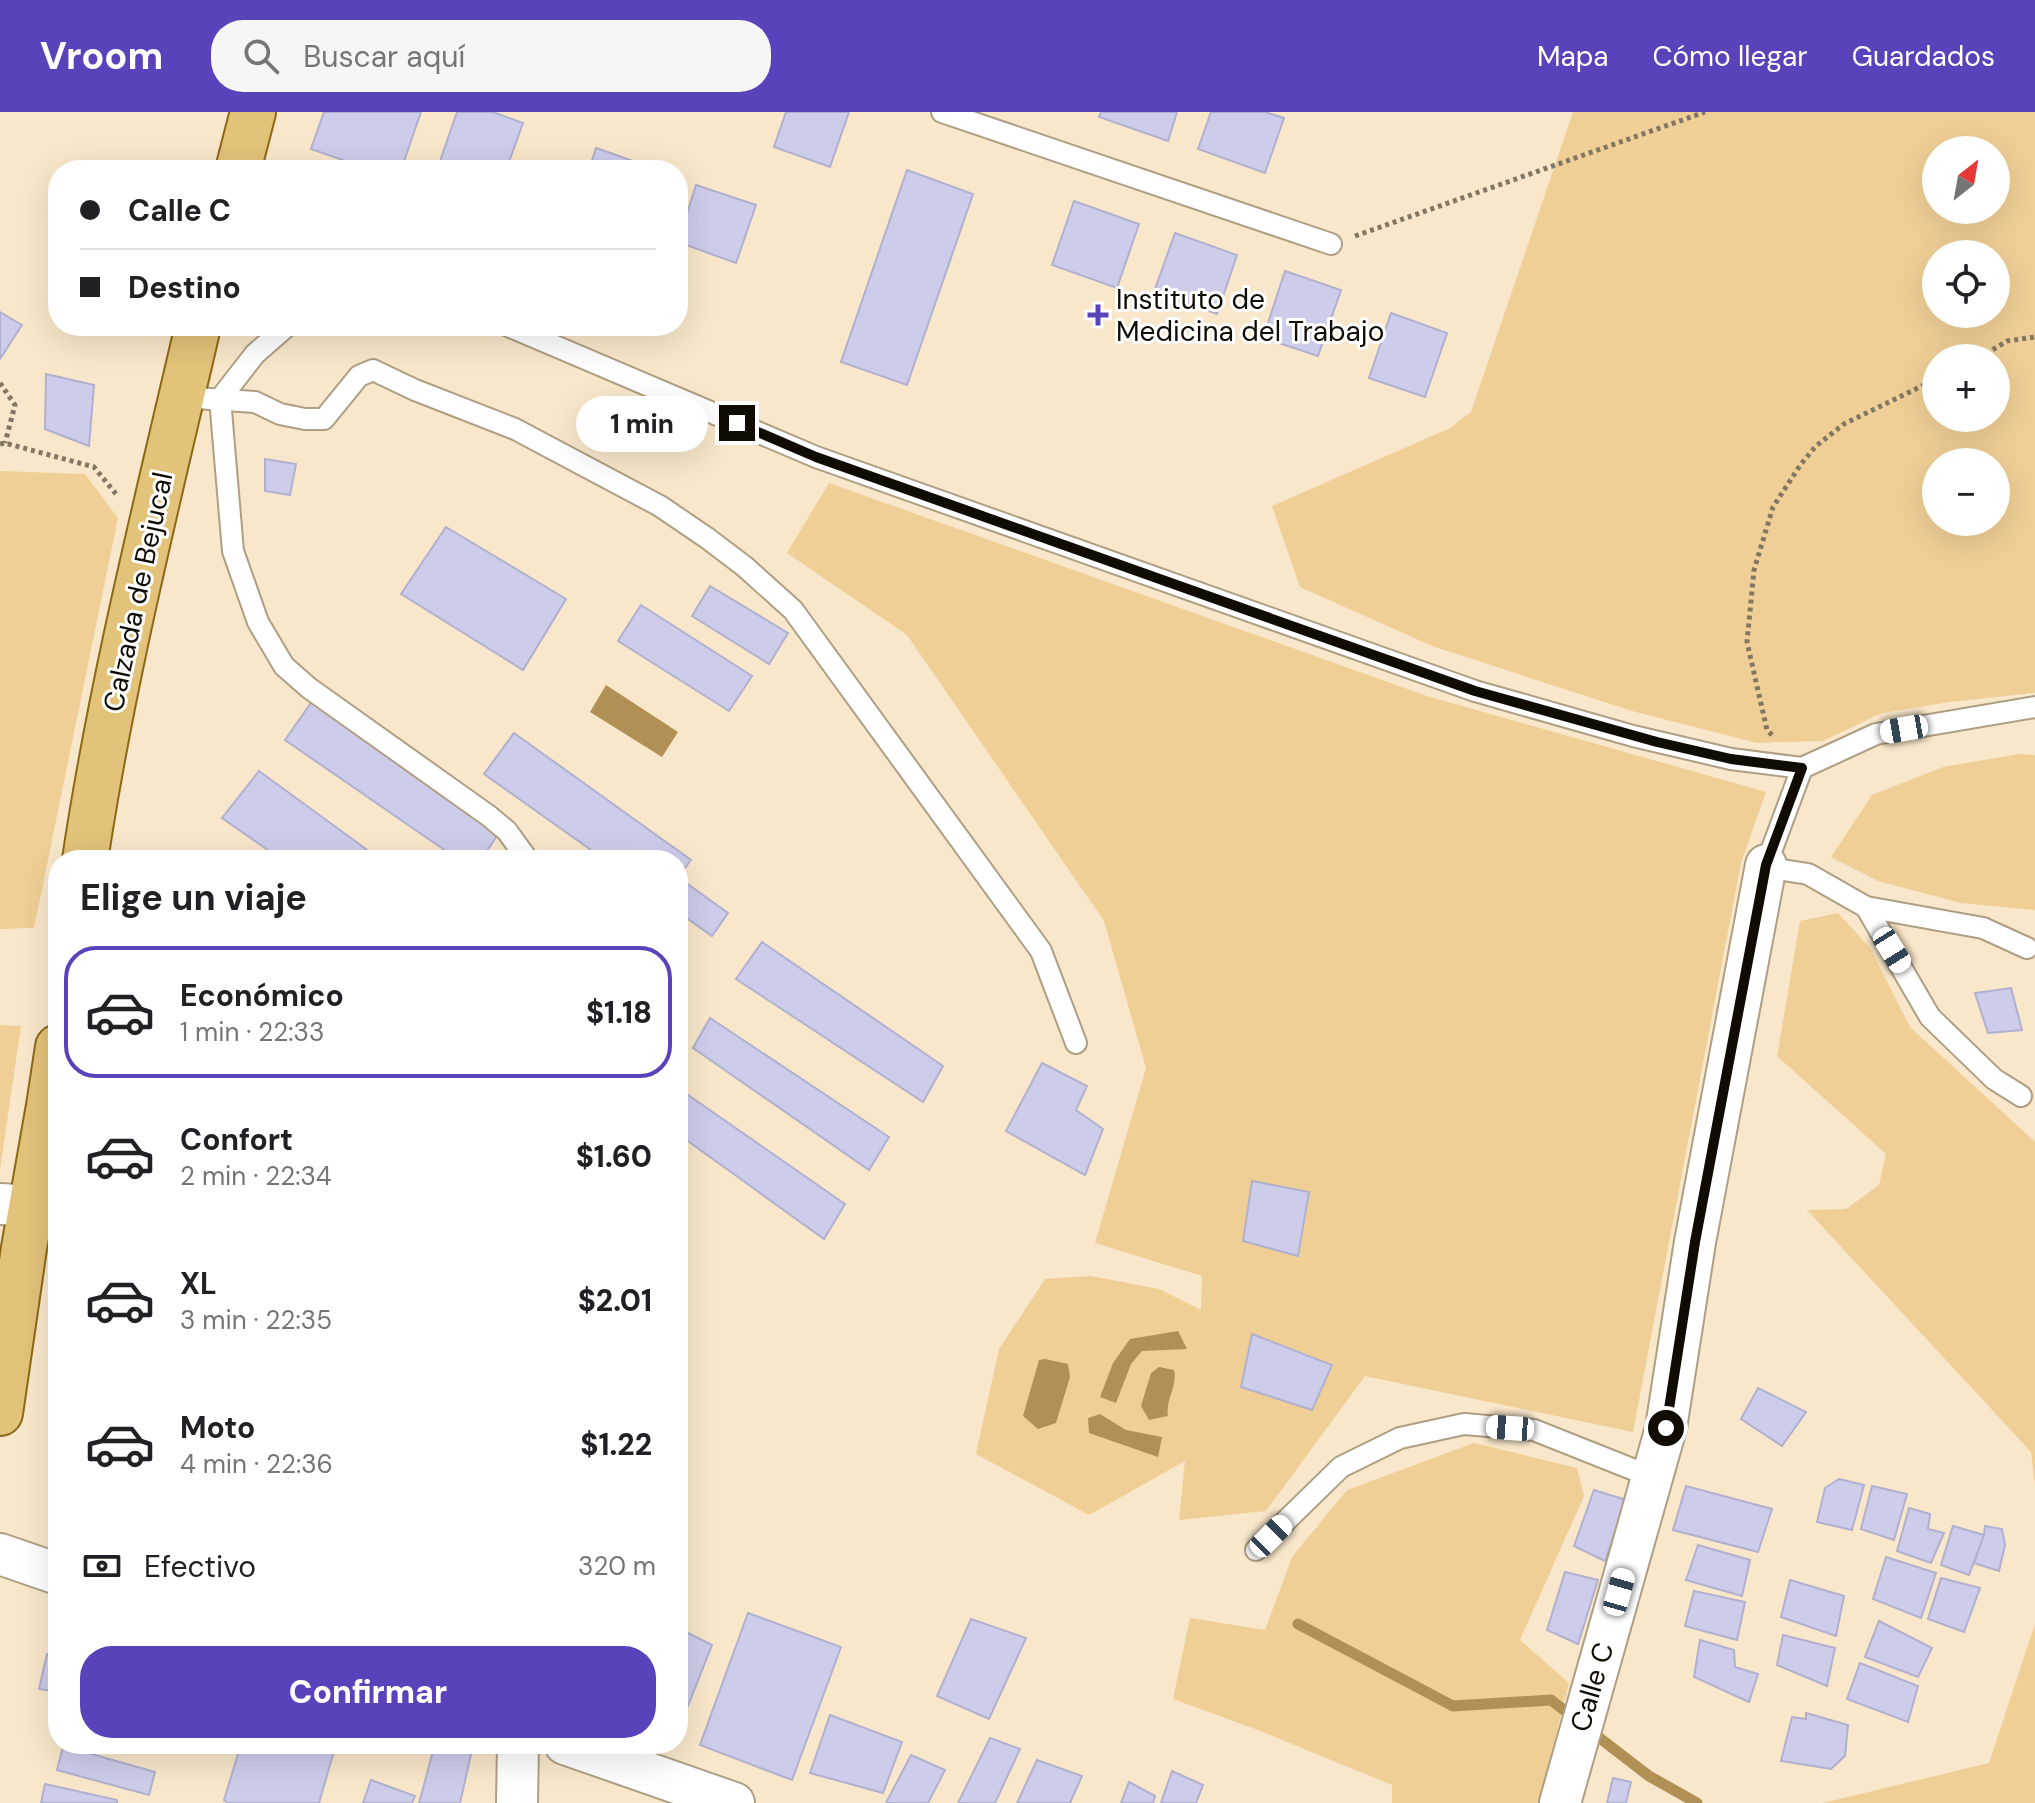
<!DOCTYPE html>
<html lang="es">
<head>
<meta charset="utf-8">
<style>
	:root { --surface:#fff; --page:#f6f6f6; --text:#202124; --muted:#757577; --line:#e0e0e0; --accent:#5942ba }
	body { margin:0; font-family:"DM Sans",sans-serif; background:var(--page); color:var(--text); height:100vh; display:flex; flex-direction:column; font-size:30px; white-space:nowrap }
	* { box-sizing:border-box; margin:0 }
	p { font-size:26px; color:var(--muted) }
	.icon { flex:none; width:44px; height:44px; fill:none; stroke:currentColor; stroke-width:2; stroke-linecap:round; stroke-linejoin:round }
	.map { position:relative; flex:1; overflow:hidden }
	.sheet { position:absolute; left:48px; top:738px; width:640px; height:904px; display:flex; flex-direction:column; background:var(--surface); border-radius:32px; box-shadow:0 8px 32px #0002 }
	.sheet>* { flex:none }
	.guide { position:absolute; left:48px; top:48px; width:640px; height:176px; border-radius:32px; box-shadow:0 8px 32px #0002; display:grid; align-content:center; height:176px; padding:0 32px; background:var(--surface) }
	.needle { width:52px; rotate:31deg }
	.buttons { position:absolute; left:1922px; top:24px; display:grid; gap:16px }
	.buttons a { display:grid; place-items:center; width:88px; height:88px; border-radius:50%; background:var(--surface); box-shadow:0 8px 32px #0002; font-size:40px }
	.end { position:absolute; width:36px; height:36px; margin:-18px; border:10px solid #100b03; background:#fff; box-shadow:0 0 0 4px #fff }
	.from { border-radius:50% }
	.bubble { position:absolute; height:56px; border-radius:28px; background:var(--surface); box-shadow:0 8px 32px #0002; font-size:26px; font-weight:800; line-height:56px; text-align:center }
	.car { position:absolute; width:24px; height:48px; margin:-24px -12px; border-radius:10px; box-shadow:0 0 6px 2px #0007; background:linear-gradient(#fff 24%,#345 0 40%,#fff 0 76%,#345 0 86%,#fff 0) }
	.guide b { display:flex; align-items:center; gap:28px; height:76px; font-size:30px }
	.guide b+b { border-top:2px solid var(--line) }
	.guide i { width:20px; height:20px; background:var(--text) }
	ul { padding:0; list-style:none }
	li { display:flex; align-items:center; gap:24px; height:132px; margin:0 16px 12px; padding:0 16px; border:4px solid transparent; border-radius:32px }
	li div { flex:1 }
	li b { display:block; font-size:30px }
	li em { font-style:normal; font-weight:800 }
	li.selected { border-color:var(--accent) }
	li>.icon { width:72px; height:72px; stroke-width:1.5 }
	h2 { padding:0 32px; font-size:36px; line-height:96px }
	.pay { display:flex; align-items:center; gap:20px; height:88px; padding:0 32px; font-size:30px }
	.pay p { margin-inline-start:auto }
	.cta { display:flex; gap:16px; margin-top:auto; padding:16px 32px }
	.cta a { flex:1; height:92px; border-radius:32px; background:var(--accent); color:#fff; font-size:32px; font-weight:800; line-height:92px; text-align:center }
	header { display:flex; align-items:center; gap:48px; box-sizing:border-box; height:112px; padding:0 40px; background:var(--accent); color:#fff }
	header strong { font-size:38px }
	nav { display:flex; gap:44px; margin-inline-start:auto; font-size:28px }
	.search { width:560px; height:72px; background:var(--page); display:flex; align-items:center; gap:20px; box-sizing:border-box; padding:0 28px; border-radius:32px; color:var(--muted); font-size:30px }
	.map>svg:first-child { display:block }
	.green { fill:#f0cf96; fill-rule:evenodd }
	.water { fill:#b09054 }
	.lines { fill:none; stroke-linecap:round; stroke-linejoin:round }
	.stream { stroke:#b09054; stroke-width:11 }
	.building { fill:#cdcceb; stroke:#b1b0ce; stroke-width:2 }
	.service-casing { stroke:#ae9f84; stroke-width:24 }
	.minor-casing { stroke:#ae9f84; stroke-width:44 }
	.primary-casing { stroke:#8d6816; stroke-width:48 }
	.path { stroke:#827764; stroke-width:5; stroke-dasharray:4 4; stroke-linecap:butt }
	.service { stroke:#fff; stroke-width:20 }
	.minor { stroke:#fff; stroke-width:40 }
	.primary { stroke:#e3c279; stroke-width:44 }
	.route { stroke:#100b03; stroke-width:10 }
	.poi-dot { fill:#5942ba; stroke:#fff; stroke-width:3 }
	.labels { text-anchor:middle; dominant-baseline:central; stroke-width:6; stroke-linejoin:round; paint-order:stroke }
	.poi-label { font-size:28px; fill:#100b03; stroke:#fff; text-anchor:start }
	.street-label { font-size:28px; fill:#100b03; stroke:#fff }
</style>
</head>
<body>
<header>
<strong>Vroom</strong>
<div class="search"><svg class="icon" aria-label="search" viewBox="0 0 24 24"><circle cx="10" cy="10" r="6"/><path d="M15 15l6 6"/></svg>Buscar aquí</div>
<nav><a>Mapa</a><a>Cómo llegar</a><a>Guardados</a></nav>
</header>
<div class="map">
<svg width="2035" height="1691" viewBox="0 0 2035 1691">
	<rect width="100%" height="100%" fill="#f8e7ca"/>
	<path class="green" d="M1573,0H2035V581L1950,590L1882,601L1823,629L1757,631L1632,599L1432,534L1300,475L1272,394L1450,316L1471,300ZM1936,38H1996V98H1936ZM1936,142H1996V202H1936ZM1936,246H1996V306H1936ZM1936,350H1996V410H1936Z
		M0,359L85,362L118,406L34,816L0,817Z
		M829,371L1427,584L1766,680L1741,751L1633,1320L1365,1264L1266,1399L1179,1408L1185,1349L1089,1403L976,1342L999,1237L1045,1167L1091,1164L1159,1177L1201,1198L1202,1164L1095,1131L1146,956L1104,809L907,523L787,441Z
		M2019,642L2035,643V798L1961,791L1878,769L1831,745L1872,683L1943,655Z
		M1838,801L1870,836L1910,915L2035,1030V1374L2031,1340L1807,1098L1846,1097L1879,1073L1886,1042L1777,944L1800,809Z
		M0,913L21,914L0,1058Z
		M1474,1331L1577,1356L1584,1384L1520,1528L1569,1571L1539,1691H1392V1673L1258,1618L1173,1587L1190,1506L1265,1518L1292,1445L1347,1378Z
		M2035,1512V1691H1823L1989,1651Z"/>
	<path class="water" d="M606,573L678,620L662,645L590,600Z
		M1178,1219L1187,1237L1142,1239L1131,1252L1116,1291L1100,1285L1113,1251L1130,1227Z
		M1045,1247L1068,1252L1070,1265L1056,1311L1038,1317L1023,1304L1039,1248Z
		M1159,1255L1174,1258C1178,1274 1165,1288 1168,1304L1149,1308L1141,1294L1151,1261Z
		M1100,1302L1126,1318L1162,1325L1158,1345L1089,1321L1088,1306Z"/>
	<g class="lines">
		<path class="stream" d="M1298,1512L1453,1594L1551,1588L1574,1606
			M1588,1617L1649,1664L1697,1691"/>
	</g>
	<path class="building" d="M324,0H421L401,58H371L311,37Z
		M457,0H493L523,11L506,58H437Z
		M786,0H849L830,55L774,35Z
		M1101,0H1177L1168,29L1099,5Z
		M1211,0H1265L1284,6L1265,61L1198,37Z
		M596,36L656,57L655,58H589Z
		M907,58L973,82L907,273L841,250Z
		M696,73L756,93L736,151L678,130Z
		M1074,89L1139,112L1117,176L1052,153Z
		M1175,121L1237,143L1217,202L1154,180Z
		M1285,159L1341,178L1318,244L1263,226Z
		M0,200L22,213L0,247Z
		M1391,201L1447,221L1425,285L1369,266Z
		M46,262L94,273L89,334L45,317Z
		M265,347L296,352L290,383L265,379Z
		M446,415L566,487L523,558L401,482Z
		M710,474L788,521L769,552L692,504Z
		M641,493L752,564L729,599L618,529Z
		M313,588L500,719L481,748H459L285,628Z
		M514,621L691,748L678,765L728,801L712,824L678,800V748H605L484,662Z
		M259,659L381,748H282L222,706Z
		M762,830L943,954L923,990L736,867Z
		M2011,876L2022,918L1988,921L1975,881Z
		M710,906L889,1025L869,1058L693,936Z
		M1042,951L1087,974L1076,998L1103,1017L1085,1063L1006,1019Z
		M678,976L845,1092L824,1127L678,1022Z
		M1252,1069L1309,1080L1298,1144L1243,1129Z
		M1252,1222L1332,1253L1312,1298L1241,1275Z
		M1758,1276L1806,1300L1782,1334L1741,1307Z
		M1839,1367L1864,1373L1852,1418L1817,1410L1825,1376Z
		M1686,1374L1772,1397L1758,1440L1673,1418Z
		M1872,1374L1907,1382L1894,1428L1861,1417Z
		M1594,1378L1626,1388L1605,1449L1574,1434Z
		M1909,1396L1930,1402L1928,1417L1944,1421L1931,1451L1897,1439Z
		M1953,1414L1984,1423L1969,1463L1941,1453Z
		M1985,1414L2002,1417L2005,1433L1999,1459L1974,1451L1984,1423Z
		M1698,1433L1750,1448L1742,1484L1686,1468Z
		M1886,1445L1936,1461L1921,1506L1873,1487Z
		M1565,1460L1598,1468L1578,1532L1547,1518Z
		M1941,1466L1980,1476L1964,1520L1928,1507Z
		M1790,1468L1844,1484L1836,1524L1781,1505Z
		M1694,1479L1745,1490L1737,1528L1685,1514Z
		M748,1501L841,1535L792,1668L700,1633Z
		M971,1507L1026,1526L989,1607L937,1584Z
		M1879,1509L1932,1536L1918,1565L1865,1545Z
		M678,1516L712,1533L678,1619Z
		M1783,1523L1835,1536L1827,1574L1777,1553Z
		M1700,1528L1734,1538L1735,1555L1758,1562L1749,1590L1694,1565Z
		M47,1542L58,1545V1580L39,1577Z
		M1860,1551L1918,1574L1908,1610L1847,1587Z
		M1806,1601L1848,1613L1845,1644L1831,1657L1781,1649L1792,1605L1806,1607Z
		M830,1603L902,1630L883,1681L810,1661Z
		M990,1626L1020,1637L995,1691H958Z
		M241,1632H336L319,1691H228L224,1688Z
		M435,1632H454L472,1638L460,1691H419Z
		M63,1634L155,1660L149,1683L57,1658Z
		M911,1643L945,1658L928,1691H886Z
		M1037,1648L1082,1664L1070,1691H1017Z
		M1172,1659L1203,1673L1196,1691H1161Z
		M1613,1666L1631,1670L1626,1691H1607Z
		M371,1668L415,1684L412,1691H363Z
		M1129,1670L1155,1684L1153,1691H1121Z
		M45,1672L117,1688V1691H41Z"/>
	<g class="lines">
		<defs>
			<path id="service" d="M942,0L1331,132
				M287,214L255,242L220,287L233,439L258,510L284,554L309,576L489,704L507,719L525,744L526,748
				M508,214L816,345L1475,579L1633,624L1731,647L1802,656L1876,622L2035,595
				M181,285L255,290L280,302L305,307H324L359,264L373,258L415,278L515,317L660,394L707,426L744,454L793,498L1041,839L1076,931
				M1802,656L1766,753L1783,758L1808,762L1866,795L1930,905L1994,967L2021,984
				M1866,795L1983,816L2027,836
				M1256,1438L1341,1355L1400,1326L1464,1312L1534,1318L1652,1365"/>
			<path id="minor" d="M0,1092L32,1094
				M0,1442L58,1462
				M565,1632L734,1691
				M517,1691L518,1632
				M1560,1691L1666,1316L1695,1130L1766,753"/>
			<path id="primary" d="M238,58L253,0
				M85,748C112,568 157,391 198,214
				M0,1301L24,1136L49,994L58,935"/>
		</defs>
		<use href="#service" class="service-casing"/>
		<use href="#minor" class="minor-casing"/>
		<use href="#primary" class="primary-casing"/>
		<path class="path" d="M1355,124L1705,0
			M1979,246L2007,229L2035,225
			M0,271L15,293L5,331
			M0,332L5,331L94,355L116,382
			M1772,623L1767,618L1747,530L1754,458L1773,395L1801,352L1816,334L1844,312L1936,267"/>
		<use href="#service" class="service"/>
		<use href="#minor" class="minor"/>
		<use href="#primary" class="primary"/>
	</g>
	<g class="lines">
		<path class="route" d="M737,311L816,345L1475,579L1657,630L1731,647L1802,656L1766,753L1695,1130L1666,1316"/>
	</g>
	<path class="poi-dot" d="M1094 191h8v8h8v8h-8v8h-8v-8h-8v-8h8z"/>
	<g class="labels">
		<g class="poi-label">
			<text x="1116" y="187">Instituto de<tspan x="1116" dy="32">Medicina del Trabajo</tspan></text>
		</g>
		<g class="street-label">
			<text transform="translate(138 480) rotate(-78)">Calzada de Bejucal</text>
			<text transform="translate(1592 1575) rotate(-74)">Calle C</text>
		</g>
	</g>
</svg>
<div class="buttons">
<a><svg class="needle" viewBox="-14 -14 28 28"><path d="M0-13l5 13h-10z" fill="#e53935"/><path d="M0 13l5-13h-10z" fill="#757577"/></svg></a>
<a><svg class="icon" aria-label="locate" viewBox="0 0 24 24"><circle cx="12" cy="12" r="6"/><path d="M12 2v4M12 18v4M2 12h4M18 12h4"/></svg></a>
<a>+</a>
<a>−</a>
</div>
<i class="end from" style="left:1666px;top:1316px"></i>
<i class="end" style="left:737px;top:311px"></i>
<div class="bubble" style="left:576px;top:284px;width:132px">1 min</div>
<i class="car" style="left:1904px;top:617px;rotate:260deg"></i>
<i class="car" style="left:1892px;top:838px;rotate:148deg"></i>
<i class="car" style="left:1510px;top:1316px;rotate:274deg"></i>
<i class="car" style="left:1271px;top:1424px;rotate:45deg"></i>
<i class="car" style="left:1619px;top:1480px;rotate:16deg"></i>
<div class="guide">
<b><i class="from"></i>Calle C</b>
<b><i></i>Destino</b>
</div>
<section class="sheet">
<h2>Elige un viaje</h2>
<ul>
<li class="selected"><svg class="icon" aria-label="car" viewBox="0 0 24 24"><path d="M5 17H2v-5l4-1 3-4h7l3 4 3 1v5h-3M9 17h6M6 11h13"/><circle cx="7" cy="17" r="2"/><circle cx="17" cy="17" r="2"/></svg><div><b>Económico</b><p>1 min · 22:33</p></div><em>$1.18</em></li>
<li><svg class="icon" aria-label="car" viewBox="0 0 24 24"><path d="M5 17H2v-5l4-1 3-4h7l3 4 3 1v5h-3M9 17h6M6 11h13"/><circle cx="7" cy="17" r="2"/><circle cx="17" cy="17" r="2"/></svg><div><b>Confort</b><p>2 min · 22:34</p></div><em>$1.60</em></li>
<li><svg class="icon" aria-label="car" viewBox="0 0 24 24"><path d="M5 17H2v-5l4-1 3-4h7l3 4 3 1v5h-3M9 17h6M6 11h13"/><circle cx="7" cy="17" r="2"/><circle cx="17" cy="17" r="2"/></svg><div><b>XL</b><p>3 min · 22:35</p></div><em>$2.01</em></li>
<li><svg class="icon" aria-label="car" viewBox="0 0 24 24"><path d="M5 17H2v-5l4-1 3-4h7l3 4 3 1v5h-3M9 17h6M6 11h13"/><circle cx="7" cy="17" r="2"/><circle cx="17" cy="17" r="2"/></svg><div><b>Moto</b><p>4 min · 22:36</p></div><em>$1.22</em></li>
</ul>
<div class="pay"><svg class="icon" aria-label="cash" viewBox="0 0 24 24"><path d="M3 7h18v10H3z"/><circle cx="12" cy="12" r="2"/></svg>Efectivo<p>320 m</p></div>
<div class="cta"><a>Confirmar</a></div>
</section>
</div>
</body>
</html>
